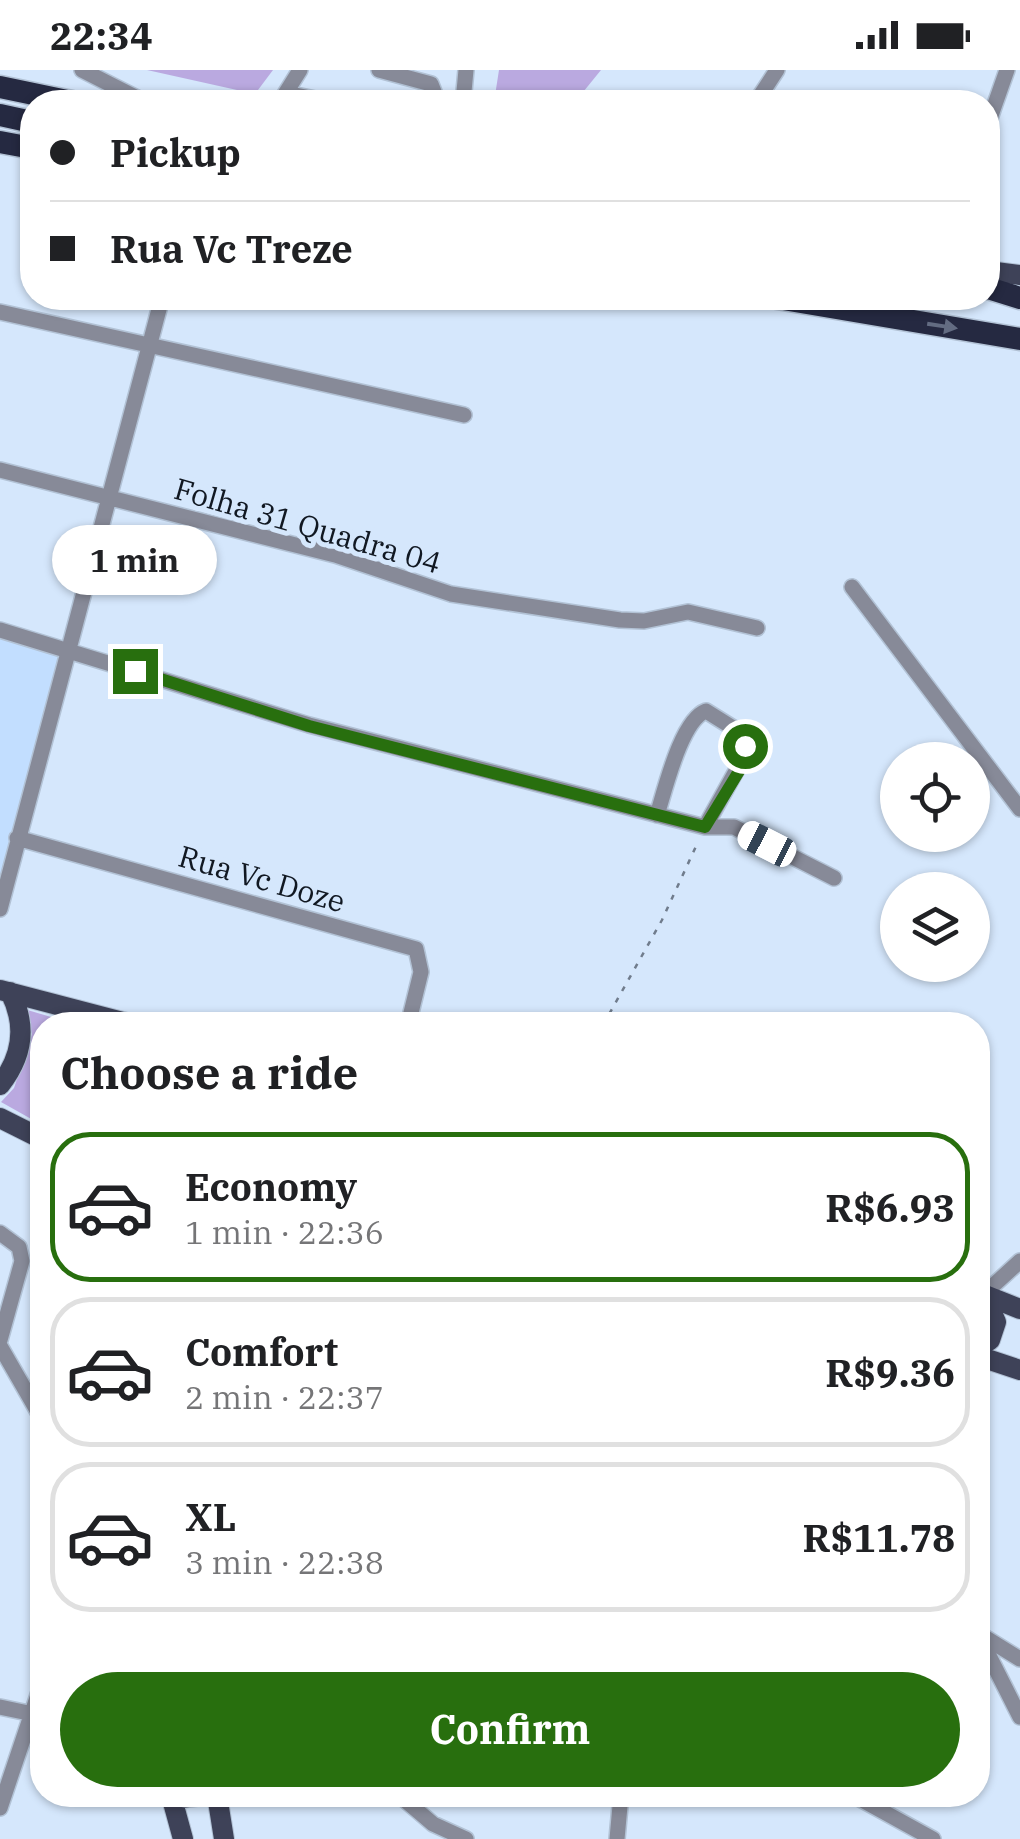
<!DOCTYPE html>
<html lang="en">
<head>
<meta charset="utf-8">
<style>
	:root { --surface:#fff; --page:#f2f2f2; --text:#202124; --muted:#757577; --line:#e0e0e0; --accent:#286f0e }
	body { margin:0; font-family:"IBM Plex Serif",serif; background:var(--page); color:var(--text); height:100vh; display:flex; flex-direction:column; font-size:38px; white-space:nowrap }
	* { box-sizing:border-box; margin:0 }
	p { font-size:32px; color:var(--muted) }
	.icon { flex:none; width:55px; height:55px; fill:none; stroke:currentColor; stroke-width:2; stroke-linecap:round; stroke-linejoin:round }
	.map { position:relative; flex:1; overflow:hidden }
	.side { position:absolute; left:30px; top:942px; width:960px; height:795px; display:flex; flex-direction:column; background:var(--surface); border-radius:40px; box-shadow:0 2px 8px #0004 }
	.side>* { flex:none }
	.top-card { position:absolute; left:20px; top:20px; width:980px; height:220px; border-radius:40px; box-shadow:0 2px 8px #0004; display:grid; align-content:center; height:220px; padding:0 30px; background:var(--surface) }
	.tools { position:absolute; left:880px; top:672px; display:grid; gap:20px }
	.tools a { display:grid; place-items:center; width:110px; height:110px; border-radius:50%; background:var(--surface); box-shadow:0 2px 8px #0004; font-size:50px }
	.end { position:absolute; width:45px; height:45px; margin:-22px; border:12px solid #286f0e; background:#fff; box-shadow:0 0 0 5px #fff }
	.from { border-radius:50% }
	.bubble { position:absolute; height:70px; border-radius:35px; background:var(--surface); box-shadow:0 2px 8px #0004; font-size:32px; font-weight:800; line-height:70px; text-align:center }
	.car { position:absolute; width:30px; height:60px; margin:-30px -15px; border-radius:12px; box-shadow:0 0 8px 2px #0007; background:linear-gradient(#fff 24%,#345 0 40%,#fff 0 76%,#345 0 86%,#fff 0) }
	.top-card b { display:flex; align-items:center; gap:35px; height:95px; font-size:38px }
	.top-card b+b { border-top:2px solid var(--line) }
	.top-card i { width:25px; height:25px; background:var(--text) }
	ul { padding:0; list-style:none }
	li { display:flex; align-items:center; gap:30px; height:150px; margin:0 20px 15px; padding:0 10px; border:5px solid var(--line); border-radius:40px }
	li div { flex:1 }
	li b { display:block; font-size:38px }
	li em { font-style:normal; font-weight:800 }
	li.selected { border-color:var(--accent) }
	li>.icon { width:90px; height:90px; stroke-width:1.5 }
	h2 { padding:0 30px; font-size:45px; line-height:120px }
	.action { display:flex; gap:20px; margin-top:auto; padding:20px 30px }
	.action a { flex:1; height:115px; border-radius:60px; background:var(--accent); color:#fff; font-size:40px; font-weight:800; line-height:115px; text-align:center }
	.status { display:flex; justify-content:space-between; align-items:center; height:70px; padding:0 50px; background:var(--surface); direction:ltr }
	.status svg { height:28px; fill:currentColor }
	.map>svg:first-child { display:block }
	.built { fill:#c2deff }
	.green { fill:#baa9e0 }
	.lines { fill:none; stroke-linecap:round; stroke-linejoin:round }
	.minor-casing { stroke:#b2c2d5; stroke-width:18 }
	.major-casing { stroke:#b2c2d5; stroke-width:22 }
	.highway-casing { stroke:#b2c2d5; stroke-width:25 }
	.path { stroke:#707c8c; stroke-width:2.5; stroke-dasharray:5 8; stroke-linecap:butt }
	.minor { stroke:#878a98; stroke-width:15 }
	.major { stroke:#3e4258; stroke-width:20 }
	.highway { stroke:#252941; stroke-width:22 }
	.oneway { fill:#636c82 }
	.route { stroke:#286f0e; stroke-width:12 }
	.labels { text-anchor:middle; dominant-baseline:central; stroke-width:10; stroke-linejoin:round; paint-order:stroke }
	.street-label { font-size:30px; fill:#111822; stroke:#d5e7fc }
</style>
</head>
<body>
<div class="status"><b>22:34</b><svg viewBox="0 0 49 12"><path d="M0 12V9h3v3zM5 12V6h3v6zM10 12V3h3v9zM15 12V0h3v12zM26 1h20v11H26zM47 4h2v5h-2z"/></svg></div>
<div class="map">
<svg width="1020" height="1769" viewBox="0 0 1020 1769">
	<rect width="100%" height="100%" fill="#d5e7fc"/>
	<path class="built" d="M0,560L66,580L0,842Z"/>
	<path class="green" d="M147,0H273L255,24Z
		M499,0H601L575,32H494Z
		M24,939L78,955H42V1055L1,1032L14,1018L32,964Z"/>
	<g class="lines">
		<defs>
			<path id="minor" d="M82,0L145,32
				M379,0L431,14L438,32
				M286,23L330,32
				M280,32L300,0
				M463,32L466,0
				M756,32L777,0
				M988,54L1007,0
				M0,242L464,345
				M0,400L335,485L451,524L620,550L644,551L688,542L757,558
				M852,517L1020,739
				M0,560L309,655L705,757H734L834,808
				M657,745C665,720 681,650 706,641L738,661L745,685L705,757
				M17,768L416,879L421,902L408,955
				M0,839L162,228
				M0,1163L19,1177L22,1191L0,1270
				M984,1224L1020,1191
				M0,1276L42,1349
				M978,1564L1020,1647
				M981,1565L1020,1589
				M0,1637L33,1644
				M399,1725L433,1754L466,1769
				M853,1725L933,1769
				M0,1738L42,1613
				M617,1769L621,1725"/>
			<path id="major" d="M988,201L1020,205
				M0,920L134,955
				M0,1015C23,986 27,955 10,922
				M0,1048L42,1069
				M980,1223L1020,1239
				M978,1278L990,1270L996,1252L984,1224
				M978,1286L1020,1300
				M171,1725L183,1769
				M217,1725L224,1769
				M172,1729L205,1725"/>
			<path id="highway" d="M0,17L72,32
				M0,45L32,52
				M0,72L32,78
				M988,218L1020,228
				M777,228L1020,269"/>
		</defs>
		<use href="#minor" class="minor-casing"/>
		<use href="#major" class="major-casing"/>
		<use href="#highway" class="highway-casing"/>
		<path class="path" d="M603,955L662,850L698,772"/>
		<use href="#minor" class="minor"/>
		<use href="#major" class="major"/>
		<use href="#highway" class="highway"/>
	</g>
	<defs><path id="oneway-solid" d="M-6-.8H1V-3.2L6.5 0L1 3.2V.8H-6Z" transform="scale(2.5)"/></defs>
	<use class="oneway" href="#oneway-solid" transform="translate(942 256) rotate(9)"/>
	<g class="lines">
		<path class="route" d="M135,601L309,656L705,757L744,693L745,676"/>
	</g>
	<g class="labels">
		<g class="street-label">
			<text transform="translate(308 455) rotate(16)">Folha 31 Quadra 04</text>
			<text transform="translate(262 808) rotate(16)">Rua Vc Doze</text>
		</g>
	</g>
</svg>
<div class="tools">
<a><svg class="icon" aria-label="locate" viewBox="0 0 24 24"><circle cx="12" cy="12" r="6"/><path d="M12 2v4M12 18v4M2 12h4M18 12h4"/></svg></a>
<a><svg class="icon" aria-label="layers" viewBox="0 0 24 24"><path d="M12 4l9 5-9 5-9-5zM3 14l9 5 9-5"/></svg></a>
</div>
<i class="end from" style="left:745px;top:676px"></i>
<i class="end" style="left:135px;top:601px"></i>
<div class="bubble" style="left:52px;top:455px;width:165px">1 min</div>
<i class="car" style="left:767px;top:774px;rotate:297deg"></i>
<div class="top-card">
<b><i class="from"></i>Pickup</b>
<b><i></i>Rua Vc Treze</b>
</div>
<section class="side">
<h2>Choose a ride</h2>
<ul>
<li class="selected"><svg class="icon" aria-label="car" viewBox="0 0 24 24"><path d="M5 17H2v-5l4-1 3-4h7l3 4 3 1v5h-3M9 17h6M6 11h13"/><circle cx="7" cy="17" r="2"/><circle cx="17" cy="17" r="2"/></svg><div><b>Economy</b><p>1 min · 22:36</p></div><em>R$6.93</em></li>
<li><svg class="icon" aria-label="car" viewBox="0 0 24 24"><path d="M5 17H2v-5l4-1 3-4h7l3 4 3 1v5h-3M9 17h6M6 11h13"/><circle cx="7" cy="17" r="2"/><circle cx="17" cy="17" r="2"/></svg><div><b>Comfort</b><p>2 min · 22:37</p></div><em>R$9.36</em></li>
<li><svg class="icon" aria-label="car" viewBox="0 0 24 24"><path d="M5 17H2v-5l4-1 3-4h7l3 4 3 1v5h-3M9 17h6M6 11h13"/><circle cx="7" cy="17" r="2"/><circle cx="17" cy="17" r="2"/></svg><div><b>XL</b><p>3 min · 22:38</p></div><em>R$11.78</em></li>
</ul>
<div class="action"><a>Confirm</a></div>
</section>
</div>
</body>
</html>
